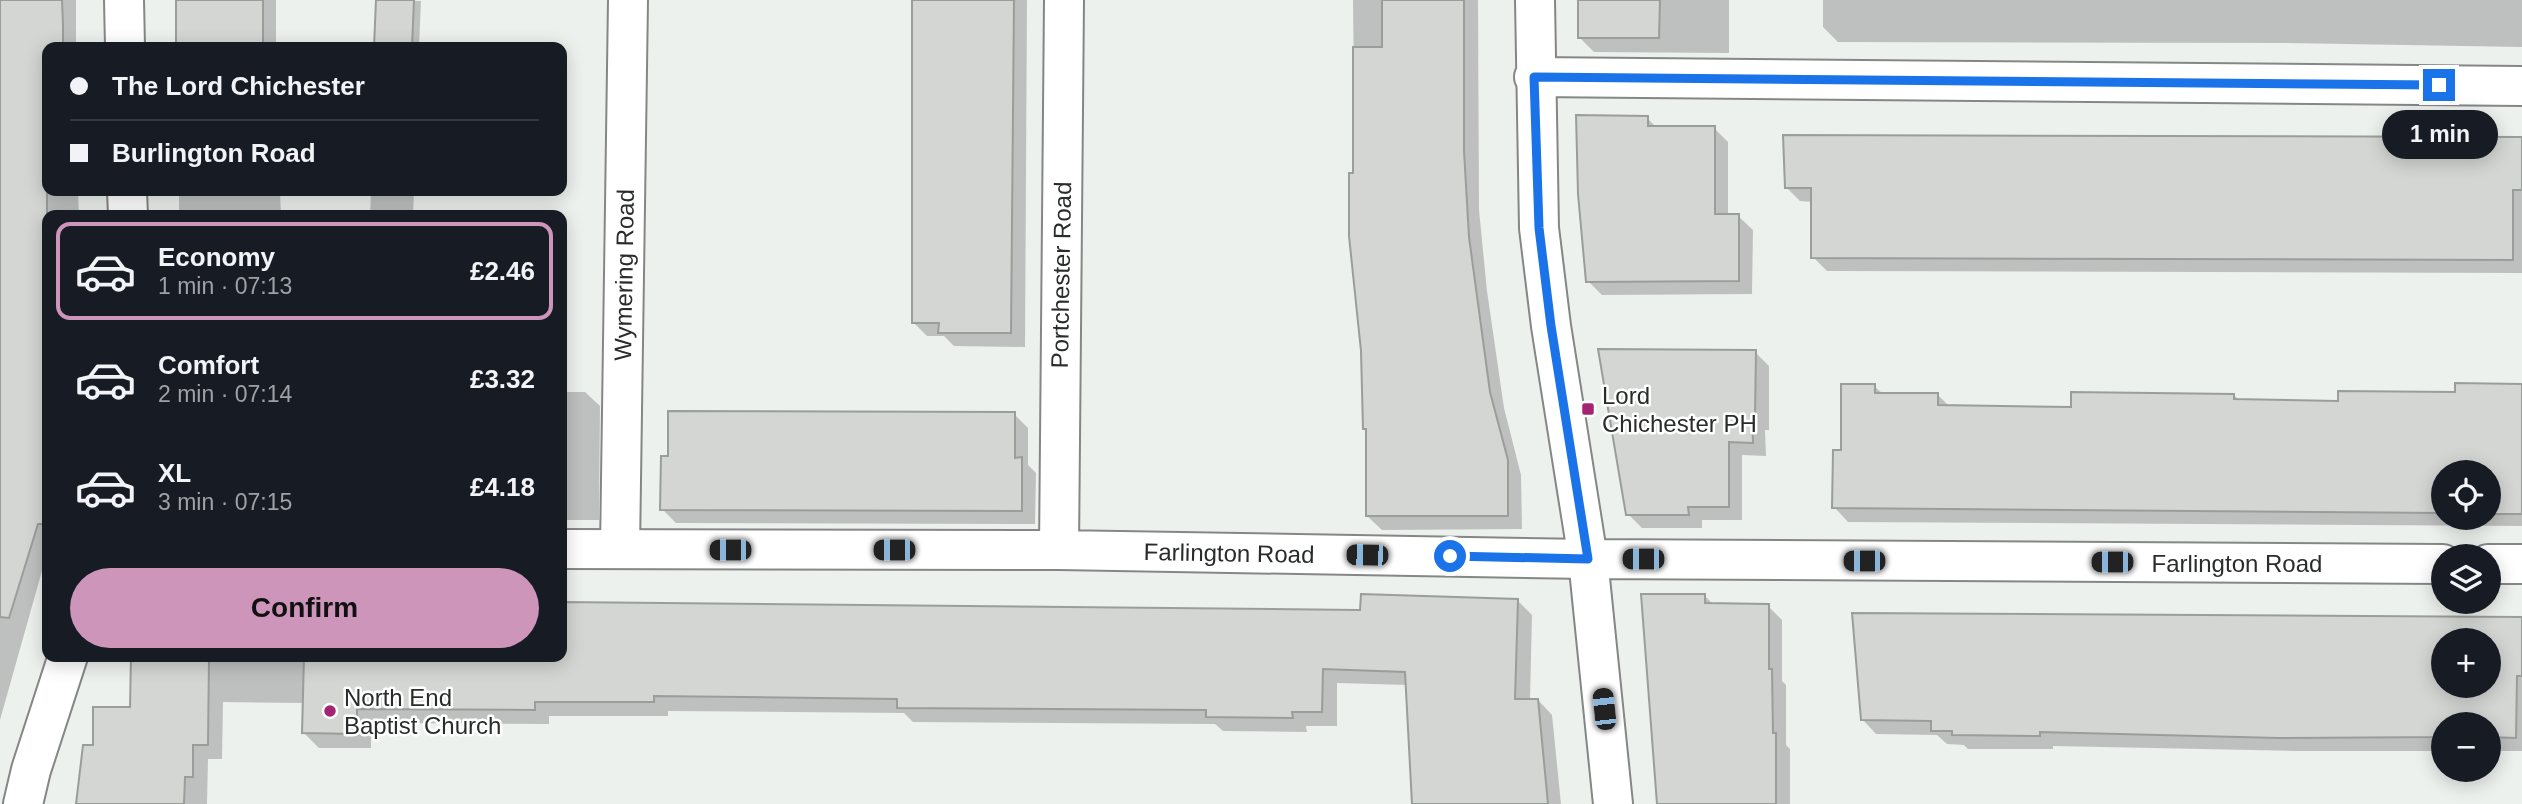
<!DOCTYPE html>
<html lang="en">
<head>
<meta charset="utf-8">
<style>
	:root { --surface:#171b24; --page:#20242c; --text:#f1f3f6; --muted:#9ea1a6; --line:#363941; --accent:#ce95bb }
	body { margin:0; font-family:Helvetica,sans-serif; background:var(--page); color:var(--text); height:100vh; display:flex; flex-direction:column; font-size:26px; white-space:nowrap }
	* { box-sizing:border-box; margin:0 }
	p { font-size:23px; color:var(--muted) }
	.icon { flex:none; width:38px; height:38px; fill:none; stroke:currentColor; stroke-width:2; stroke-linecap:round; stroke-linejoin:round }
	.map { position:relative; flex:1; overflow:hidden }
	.panel { position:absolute; left:42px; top:210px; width:525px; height:452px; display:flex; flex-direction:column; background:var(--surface); border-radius:14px; box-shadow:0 4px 18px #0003 }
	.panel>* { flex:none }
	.guide { position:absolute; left:42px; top:42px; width:525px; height:154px; border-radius:14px; box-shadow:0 4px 18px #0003; display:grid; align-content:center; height:154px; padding:0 28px; background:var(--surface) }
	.controls { position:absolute; left:2431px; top:460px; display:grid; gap:14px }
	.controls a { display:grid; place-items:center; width:70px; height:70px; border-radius:50%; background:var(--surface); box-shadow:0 4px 18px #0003; font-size:35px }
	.end { position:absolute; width:32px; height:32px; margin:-16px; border:9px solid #1a73e8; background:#fff; box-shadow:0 0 0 4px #fff }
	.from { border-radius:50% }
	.bubble { position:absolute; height:49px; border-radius:24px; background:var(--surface); box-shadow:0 4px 18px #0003; font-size:23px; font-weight:700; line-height:49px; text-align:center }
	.car { position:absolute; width:21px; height:42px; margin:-21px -10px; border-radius:9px; box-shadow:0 0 5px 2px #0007; background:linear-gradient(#222 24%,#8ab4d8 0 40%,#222 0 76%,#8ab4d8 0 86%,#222 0) }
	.guide b { display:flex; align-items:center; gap:24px; height:66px; font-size:26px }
	.guide b+b { border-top:2px solid var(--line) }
	.guide i { width:18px; height:18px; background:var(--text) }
	ul { padding:12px 0 0; list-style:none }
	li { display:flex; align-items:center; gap:21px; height:98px; margin:0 14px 10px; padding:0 14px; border:4px solid transparent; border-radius:14px }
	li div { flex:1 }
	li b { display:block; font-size:26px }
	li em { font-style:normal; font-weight:700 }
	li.current { border-color:var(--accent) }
	li>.icon { width:63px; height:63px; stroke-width:1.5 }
	.cta { display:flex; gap:14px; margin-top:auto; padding:14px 28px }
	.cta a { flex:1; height:80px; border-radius:42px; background:var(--accent); color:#111; font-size:28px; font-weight:700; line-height:80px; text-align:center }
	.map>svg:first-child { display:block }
	.shadow { fill:#0003; fill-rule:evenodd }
	.building { fill:#d3d6d3; stroke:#9a9e9b; stroke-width:2; fill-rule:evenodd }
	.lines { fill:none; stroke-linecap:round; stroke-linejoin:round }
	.minor-casing { stroke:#848785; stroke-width:42 }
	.minor { stroke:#fff; stroke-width:38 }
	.route { stroke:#1a73e8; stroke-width:9 }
	.poi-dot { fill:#a42373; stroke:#fff; stroke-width:2.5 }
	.labels { text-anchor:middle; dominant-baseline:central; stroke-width:5; stroke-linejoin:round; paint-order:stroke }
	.street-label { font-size:24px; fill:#2a2c2b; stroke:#fff }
	.poi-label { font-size:24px; fill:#2a2c2b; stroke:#fff; text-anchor:start }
</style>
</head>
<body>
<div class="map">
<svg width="2522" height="804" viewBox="0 0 2522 804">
	<rect width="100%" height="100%" fill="#edf1ee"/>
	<path class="shadow" d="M0,0H76V47H47V191H78L79,215H47V553L0,720Z
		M178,0H276V47H178Z
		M378,0L421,1L419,47H376Z
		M915,0H1027L1025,347L954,346L944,336H927L913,322Z
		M1353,0H1478L1479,210L1487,291L1504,408L1521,475L1522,529L1382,530L1367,516L1368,431L1365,429L1355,175Z
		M1580,0H1729V53L1594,52L1579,37Z
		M1823,0H2522V47L2283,43L1838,42L1823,27Z
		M1647,118L1657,128H1714L1728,142V216H1738L1753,230L1752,294L1602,295L1588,281Z
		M2522,138V273L1827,271L1813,257V202L1800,201L1786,187Z
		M179,191H280L281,215H179Z
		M371,191H414L413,215H370Z
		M1755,352L1769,366V430H1765L1766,456L1742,455V520H1702V528H1642L1628,514Z
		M1874,386L1883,394H1937L1950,407L2072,408L2234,395L2240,401L2340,403L2457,394L2522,386V526L1848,522L1834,507L1842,452ZM2443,472H2488V518H2443Z
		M562,392H585L600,406L599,520H562Z
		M1014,414L1028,428V465L1036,473L1035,524L676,523L662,509Z
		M1705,596L1714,605L1768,606L1782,620V681L1786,685V745L1790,749V804H1657Z
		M1517,600L1532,615L1530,700H1538L1552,715L1561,804H1412L1408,685L1337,683V726H1306L1307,732L1223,731L1215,724L913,722L904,713L668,711V716H549V724L371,723V748H319L304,733L305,703L223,702L222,759H208L207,804H78L95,747L132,709L133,656H562V603L1362,612Z
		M2522,619V751H2488V724H2443V751H2295L2053,746V749H1968L1964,745L1947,744L1937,735L1876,734L1862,719ZM2443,640H2488V686H2443Z"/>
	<path class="building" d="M0,0H62L63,26V47H47V524H38L9,618L0,617Z
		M176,0H263V47H176Z
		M376,0H414L412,47H374Z
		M912,0H1014L1011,333H938L939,323H912Z
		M1382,0H1464V151L1469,237L1490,392L1508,460V516H1366V429H1363L1361,351L1349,236V173H1353V47H1382Z
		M1578,0H1660L1659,38H1578Z
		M1576,115L1648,116V126H1715V214H1739V281L1586,282L1578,194Z
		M1783,135L2522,137V190H2513V260L1811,258V188H1785Z
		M1598,349L1756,350L1755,416L1752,417L1753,443L1729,442V507H1688L1689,515H1626Z
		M2455,383L2522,384V514H2488V472H2443V513L1832,508L1833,450H1841V384H1875V393H1938V405L2071,407V392L2234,394V399L2338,401V391L2455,392Z
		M668,411L1015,412V458L1022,457V511L660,510L661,456H668Z
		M1361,594L1518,599L1515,699H1538L1548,804H1412L1405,672L1323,669L1322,712H1292L1293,718L1206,717V710L897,708V699L654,696V702H535V710L357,709V734L302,733L304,656H562V602L1360,610Z
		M1641,594H1705V603L1769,604V669H1772L1773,733H1776V804H1657Z
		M1852,613L2522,617V676H2517L2516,738L2488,737V724H2443V737L2279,738L2040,732V736L1952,735V731H1931V721L1861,720ZM2443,640H2488V686H2443Z
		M131,656H209L208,745H193V777H185L184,804H76L83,745H93V707H130Z"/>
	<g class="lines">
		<defs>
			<path id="minor" d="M124,0L125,47
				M1535,0L1539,228L1551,326L1588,559L1613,804
				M1534,77L2522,86
				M127,191L128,215
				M562,549L1059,550L1588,559L2443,564
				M620,549L628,0
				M1059,550L1064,0
				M2488,564H2522
				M23,804L31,770L68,656"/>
		</defs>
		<use href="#minor" class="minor-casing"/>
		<use href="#minor" class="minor"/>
	</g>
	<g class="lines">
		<path class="route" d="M1450,556L1588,559L1551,326L1539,228L1534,77L2439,85"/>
	</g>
	<g class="poi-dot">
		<rect x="1581" y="402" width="14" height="14" rx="3.5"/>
		<circle cx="330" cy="711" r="7"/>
	</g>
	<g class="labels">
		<g class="street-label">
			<text transform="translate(624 275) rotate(-89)">Wymering Road</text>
			<text transform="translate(1061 275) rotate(-89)">Portchester Road</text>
			<text transform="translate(1229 553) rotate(1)">Farlington Road</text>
			<text x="2237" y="563">Farlington Road</text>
		</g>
		<g class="poi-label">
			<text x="1602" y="395">Lord<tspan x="1602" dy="28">Chichester PH</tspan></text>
			<text x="344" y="697">North End<tspan x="344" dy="28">Baptist Church</tspan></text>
		</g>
	</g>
</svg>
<div class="controls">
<a><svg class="icon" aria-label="locate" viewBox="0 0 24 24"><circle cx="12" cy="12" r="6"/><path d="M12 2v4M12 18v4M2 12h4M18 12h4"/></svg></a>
<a><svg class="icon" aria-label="layers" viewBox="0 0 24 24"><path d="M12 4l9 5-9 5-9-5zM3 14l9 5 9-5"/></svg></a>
<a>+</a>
<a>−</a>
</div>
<i class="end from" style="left:1450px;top:556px"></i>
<i class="end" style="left:2439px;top:85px"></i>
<div class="bubble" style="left:2382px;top:110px;width:116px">1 min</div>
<i class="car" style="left:730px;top:550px;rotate:270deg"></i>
<i class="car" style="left:894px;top:550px;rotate:270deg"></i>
<i class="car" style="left:1367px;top:555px;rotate:271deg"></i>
<i class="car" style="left:1643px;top:559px;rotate:270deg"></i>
<i class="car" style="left:1864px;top:561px;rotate:270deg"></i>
<i class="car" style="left:2112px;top:562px;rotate:270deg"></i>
<i class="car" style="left:1604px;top:709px;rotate:354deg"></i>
<div class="guide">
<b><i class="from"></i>The Lord Chichester</b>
<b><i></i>Burlington Road</b>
</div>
<section class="panel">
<ul>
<li class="current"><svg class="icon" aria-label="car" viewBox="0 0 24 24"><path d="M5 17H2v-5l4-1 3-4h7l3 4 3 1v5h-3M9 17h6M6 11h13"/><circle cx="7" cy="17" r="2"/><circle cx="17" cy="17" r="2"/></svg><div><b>Economy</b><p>1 min · 07:13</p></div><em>£2.46</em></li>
<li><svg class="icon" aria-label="car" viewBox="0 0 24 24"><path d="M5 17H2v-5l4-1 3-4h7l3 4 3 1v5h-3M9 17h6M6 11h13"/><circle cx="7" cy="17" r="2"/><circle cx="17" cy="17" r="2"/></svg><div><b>Comfort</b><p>2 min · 07:14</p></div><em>£3.32</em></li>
<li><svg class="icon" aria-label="car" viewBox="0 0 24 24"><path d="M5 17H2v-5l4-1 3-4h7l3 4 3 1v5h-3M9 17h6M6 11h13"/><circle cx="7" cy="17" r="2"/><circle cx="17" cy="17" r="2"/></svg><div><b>XL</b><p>3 min · 07:15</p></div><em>£4.18</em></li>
</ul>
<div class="cta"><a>Confirm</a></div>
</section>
</div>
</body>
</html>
